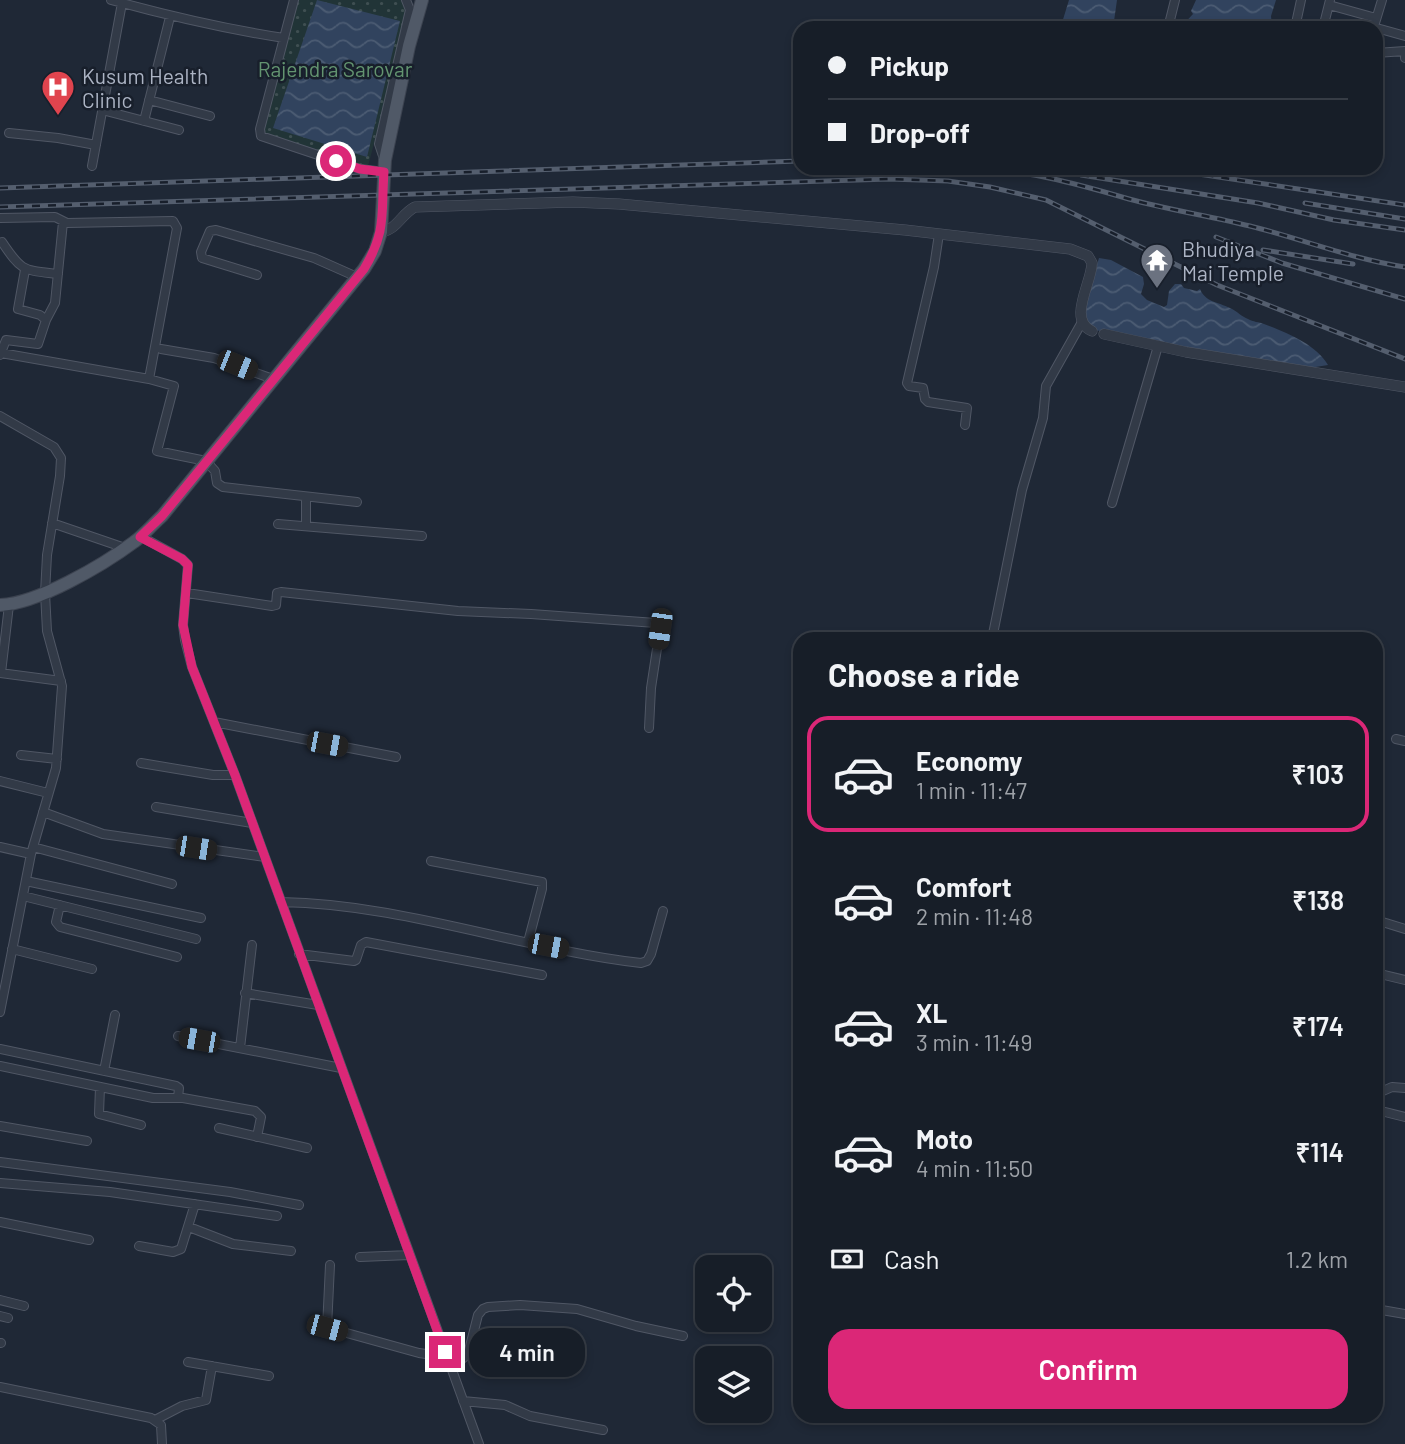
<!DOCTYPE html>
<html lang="en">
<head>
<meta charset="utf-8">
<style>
	:root { --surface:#171e28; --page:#202730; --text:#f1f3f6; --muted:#9ea2a8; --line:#363c45; --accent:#db2777 }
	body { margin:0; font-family:Barlow,sans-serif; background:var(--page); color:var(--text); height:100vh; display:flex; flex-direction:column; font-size:26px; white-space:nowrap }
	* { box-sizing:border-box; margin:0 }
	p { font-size:23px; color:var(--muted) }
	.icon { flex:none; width:38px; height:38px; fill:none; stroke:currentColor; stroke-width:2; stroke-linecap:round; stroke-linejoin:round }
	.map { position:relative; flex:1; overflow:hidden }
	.side { position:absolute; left:793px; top:632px; width:590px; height:791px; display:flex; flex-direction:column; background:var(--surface); border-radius:21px; box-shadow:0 4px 10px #0003,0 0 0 2px var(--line) }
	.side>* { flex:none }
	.guide { position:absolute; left:793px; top:21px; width:590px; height:154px; border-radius:21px; box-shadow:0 4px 10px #0003,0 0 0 2px var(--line); display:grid; align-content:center; height:154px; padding:0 35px; background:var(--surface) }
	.buttons { position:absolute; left:695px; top:1255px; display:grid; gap:14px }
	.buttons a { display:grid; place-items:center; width:77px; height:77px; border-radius:14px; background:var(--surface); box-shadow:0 4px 10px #0003,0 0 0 2px var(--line); font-size:35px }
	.end { position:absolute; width:32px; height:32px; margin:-16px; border:9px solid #db2777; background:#fff; box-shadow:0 0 0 4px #fff }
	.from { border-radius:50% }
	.bubble { position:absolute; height:49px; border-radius:21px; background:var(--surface); box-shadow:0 4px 10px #0003,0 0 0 2px var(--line); font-size:23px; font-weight:600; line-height:49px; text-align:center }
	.car { position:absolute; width:21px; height:42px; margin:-21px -10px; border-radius:9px; box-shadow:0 0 5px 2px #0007; background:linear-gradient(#222 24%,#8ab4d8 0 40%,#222 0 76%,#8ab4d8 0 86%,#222 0) }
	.guide b { display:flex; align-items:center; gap:24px; height:66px; font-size:26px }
	.guide b+b { border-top:2px solid var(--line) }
	.guide i { width:18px; height:18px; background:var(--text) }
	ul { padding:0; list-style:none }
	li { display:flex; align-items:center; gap:21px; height:116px; margin:0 14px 10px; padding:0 21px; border:4px solid transparent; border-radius:21px }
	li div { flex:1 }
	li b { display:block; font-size:26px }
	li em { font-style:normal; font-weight:600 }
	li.current { border-color:var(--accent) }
	li>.icon { width:63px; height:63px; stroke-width:1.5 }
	h2 { padding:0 35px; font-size:32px; line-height:84px }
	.pay { display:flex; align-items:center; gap:18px; height:77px; padding:0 35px; font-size:26px }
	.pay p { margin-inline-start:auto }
	.action { display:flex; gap:14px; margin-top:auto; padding:14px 35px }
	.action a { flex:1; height:80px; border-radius:21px; background:var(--accent); color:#fff; font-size:28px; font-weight:600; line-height:80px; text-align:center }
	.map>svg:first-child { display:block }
	.park { fill:url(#park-dots) }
	.water { fill:url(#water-waves) }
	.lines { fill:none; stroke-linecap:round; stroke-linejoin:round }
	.minor-casing { stroke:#505765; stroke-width:10 }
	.tertiary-casing { stroke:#505765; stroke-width:11 }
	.primary-casing { stroke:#3c4350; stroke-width:14 }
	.minor { stroke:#323a47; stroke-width:8 }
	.tertiary { stroke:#323a47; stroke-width:10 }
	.primary { stroke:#505967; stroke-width:12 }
	.rail-casing { stroke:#545e6e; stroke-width:5 }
	.rail { stroke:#181f2b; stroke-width:2.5; stroke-dasharray:8; stroke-linecap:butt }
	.route { stroke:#db2777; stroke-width:9 }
	.labels { text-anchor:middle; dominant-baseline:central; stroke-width:5; stroke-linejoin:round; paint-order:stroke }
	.park-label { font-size:21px; fill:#639470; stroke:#181f2b }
	.poi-label { font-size:21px; fill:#acb4c4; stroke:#181f2b; text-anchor:start }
</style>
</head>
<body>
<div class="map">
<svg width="1405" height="1444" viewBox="0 0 1405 1444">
	<defs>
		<pattern id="park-dots" width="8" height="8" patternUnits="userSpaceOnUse" patternTransform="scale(1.75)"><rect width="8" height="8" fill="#213437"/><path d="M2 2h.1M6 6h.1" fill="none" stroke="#3f4f52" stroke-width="1.8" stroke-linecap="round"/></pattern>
		<pattern id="water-waves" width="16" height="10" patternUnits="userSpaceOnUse" patternTransform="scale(1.75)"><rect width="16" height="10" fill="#31435e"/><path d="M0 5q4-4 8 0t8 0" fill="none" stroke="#4c5c73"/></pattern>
	</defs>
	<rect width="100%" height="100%" fill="#1f2836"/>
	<path class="park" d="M294,0H404L409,8L367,170L258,136Z"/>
	<path class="water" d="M317,0L400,21L367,157L273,128Z
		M1069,0H1117L1113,28H1066L1061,26Z
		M1196,0H1276L1271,16L1272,28H1180L1193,14L1191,11Z
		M1099,258L1111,260L1143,277L1144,284L1141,294L1147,300L1164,307L1167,305L1169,291L1175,284H1181L1184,288L1197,291L1200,289C1205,302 1218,302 1230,308C1237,311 1242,317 1248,319C1253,322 1259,322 1264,324C1285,332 1316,344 1328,365L1309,368L1240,358L1090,329L1083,311Z"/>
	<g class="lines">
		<defs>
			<path id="minor" d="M111,0C169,16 225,29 284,38
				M294,0L260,129L261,136L360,169L384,172
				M1329,5L1376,18
				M1375,23L1382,0
				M1373,27L1405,36
				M1168,28L1175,0
				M1295,28L1301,0
				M1323,28L1330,0
				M1376,53L1405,51
				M1405,57V58
				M149,100L210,116
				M102,110L179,130
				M144,121L170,17
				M9,133L58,138L96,145
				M384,159L379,144L410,10L406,0
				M92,166L122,3
				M0,218L55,217L67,223L173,221L177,228L149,379L174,386L157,451L206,461L215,471L217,483L223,487L357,502
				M939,234L934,267L907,383L909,386L923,388L925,399L928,402L967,408L965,425
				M2,242C22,272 23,270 58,274
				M257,275L202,258L201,252L210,231L216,230L314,258L357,277
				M46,320L55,303L63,222
				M161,349L214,358L273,379
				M1,353L149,379
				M0,355L6,340L38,344L46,320L40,315L18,309L25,270
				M0,416L54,447L61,458L60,476L47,555L45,593L47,631L62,686L56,768L31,854L0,1012
				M1112,503L1158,346
				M52,523L125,548
				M278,524L422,536
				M306,526V498
				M140,536L182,559L188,565L183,625L185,640L192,667L235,775L479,1444
				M187,593L272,606L276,605L277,593L281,592L458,611L531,614L656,623L660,629L651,688L649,728
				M992,639L1022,490L1043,418L1046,386L1082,322
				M0,673L61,681
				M1,673L9,605
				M214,722L396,757
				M1396,739L1405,741
				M21,755L57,759
				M141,763L213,775H235
				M0,781L48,793
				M156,807L252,823
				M43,812L103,834L265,857
				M0,847L31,854
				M33,847L172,884
				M431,861L542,882V889L528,942
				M26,881L201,918
				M23,896L196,939
				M281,902C404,904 520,949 641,963L647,961L651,954L663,911
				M60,905L56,922L60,927L177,957
				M1376,920L1405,929
				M12,949L92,969
				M299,954L354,961L356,960L361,945L366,942L542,975
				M1376,973L1405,980
				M245,993L318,1005
				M178,1036L341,1068
				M240,1048L252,945
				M0,1049L176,1086L179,1088L178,1098
				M0,1066L153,1098H183L255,1111L261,1117L257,1137
				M104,1071L115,1015
				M100,1087L99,1114L141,1125
				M1380,1093L1377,1110L1405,1117
				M1376,1094L1392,1087L1405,1088
				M0,1126L87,1141
				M219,1128L307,1148
				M0,1162L230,1192L299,1205
				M0,1183L110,1192L277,1216
				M0,1222L89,1240
				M189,1227L233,1244L291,1251
				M139,1246L173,1252L181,1249L195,1204
				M360,1257L410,1255
				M0,1300L24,1306
				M1376,1309L1405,1314
				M0,1316L8,1318
				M314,1324L419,1353L433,1355L445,1352
				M327,1328L330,1265
				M0,1343H1
				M188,1362L269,1376
				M449,1364L461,1360L468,1354L478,1315L483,1309L488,1307L520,1305L577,1309L636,1326L683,1336
				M0,1387L151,1418L161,1425L162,1444
				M463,1401L505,1405L530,1416L603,1430
				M155,1420L182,1406L206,1400L212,1366"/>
			<path id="tertiary" d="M381,232C398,229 401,214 415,207L573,202L619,204L905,230L1070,249L1088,256L1092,263C1092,282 1067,320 1092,331
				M1104,334L1186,352L1405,387"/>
			<path id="primary" d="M0,605C37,604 103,565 134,542C144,535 153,524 162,516L364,269L375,251L381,232L385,160L409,46L422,0"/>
		</defs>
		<use href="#minor" class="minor-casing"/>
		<use href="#tertiary" class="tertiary-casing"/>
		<use href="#primary" class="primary-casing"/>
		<use href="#minor" class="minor"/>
		<use href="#tertiary" class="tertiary"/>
		<use href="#primary" class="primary"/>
		<defs>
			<path id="rail" d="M983,168C1034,172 1081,185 1129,199C1169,210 1210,216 1250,226C1302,239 1352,259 1405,267
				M1059,168L1090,171
				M1158,168L1405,205
				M881,169L924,168
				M1081,175L1258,203L1334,220L1405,230
				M0,188L800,161
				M1305,203L1405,219
				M0,207L890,179L948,181L990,187L1046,200L1217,285L1405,359
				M1216,237L1282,263L1405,299
				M1263,250L1353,264"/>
		</defs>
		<use href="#rail" class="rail-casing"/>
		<use href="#rail" class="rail"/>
	</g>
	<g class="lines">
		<path class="route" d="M336,161L360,169L384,172C381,213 387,231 364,269L162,516L140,537L182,559L188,565L183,625L192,667L235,775L445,1352"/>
	</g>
	<defs>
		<symbol id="hospital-pin" viewBox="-11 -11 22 30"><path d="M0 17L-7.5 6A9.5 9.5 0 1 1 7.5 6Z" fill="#e0444e" stroke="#181f2b"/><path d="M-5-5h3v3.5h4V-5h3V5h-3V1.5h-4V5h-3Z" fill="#fff"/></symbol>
		<symbol id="temple-pin" viewBox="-11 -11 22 30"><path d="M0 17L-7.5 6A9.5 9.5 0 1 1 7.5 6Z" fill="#6b7280" stroke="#181f2b"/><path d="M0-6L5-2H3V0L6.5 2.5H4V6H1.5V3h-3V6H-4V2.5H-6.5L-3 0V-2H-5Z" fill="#fff"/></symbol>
	</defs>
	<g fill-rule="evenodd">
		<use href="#hospital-pin" x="39" y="68" width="38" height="52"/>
		<use href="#temple-pin" x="1138" y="241" width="38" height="52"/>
	</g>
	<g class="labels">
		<g class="park-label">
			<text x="335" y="68">Rajendra Sarovar</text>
		</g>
		<g class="poi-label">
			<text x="82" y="75">Kusum Health<tspan x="82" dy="24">Clinic</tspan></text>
			<text x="1182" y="248">Bhudiya<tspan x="1182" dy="24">Mai Temple</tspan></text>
		</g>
	</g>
</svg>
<div class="buttons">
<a><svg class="icon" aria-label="locate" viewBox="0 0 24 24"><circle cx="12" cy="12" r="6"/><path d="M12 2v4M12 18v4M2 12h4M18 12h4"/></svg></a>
<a><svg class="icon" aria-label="layers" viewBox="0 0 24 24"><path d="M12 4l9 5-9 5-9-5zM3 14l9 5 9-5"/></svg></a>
</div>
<i class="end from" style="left:336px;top:161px"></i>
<i class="end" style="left:445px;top:1352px"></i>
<div class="bubble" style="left:469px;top:1328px;width:116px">4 min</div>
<i class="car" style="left:237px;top:365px;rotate:112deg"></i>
<i class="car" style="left:660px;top:629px;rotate:188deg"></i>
<i class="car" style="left:327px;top:744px;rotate:101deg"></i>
<i class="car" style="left:196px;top:848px;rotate:99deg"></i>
<i class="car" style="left:548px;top:946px;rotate:101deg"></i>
<i class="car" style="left:199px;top:1040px;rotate:280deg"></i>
<i class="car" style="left:327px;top:1328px;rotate:105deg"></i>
<div class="guide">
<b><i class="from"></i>Pickup</b>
<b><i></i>Drop-off</b>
</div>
<section class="side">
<h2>Choose a ride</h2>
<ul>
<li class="current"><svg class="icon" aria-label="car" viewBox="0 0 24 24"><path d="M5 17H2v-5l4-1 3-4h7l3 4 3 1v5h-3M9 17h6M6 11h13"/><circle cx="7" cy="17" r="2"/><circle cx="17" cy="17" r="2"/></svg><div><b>Economy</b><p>1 min · 11:47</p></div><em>₹103</em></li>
<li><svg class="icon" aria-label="car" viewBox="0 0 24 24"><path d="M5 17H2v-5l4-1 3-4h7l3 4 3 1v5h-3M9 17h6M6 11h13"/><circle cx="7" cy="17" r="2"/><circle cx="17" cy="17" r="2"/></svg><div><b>Comfort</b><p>2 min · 11:48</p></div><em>₹138</em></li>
<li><svg class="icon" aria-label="car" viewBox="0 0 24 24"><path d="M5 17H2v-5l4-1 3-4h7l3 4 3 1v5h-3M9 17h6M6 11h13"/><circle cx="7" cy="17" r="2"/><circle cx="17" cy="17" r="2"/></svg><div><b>XL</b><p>3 min · 11:49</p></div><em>₹174</em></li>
<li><svg class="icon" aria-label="car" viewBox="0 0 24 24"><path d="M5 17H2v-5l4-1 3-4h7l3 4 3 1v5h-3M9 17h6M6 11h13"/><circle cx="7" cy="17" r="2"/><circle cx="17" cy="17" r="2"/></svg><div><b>Moto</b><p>4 min · 11:50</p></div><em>₹114</em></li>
</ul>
<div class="pay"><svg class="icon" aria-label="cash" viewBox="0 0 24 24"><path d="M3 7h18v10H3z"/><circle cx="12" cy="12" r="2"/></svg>Cash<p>1.2 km</p></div>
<div class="action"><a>Confirm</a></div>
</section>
</div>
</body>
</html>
